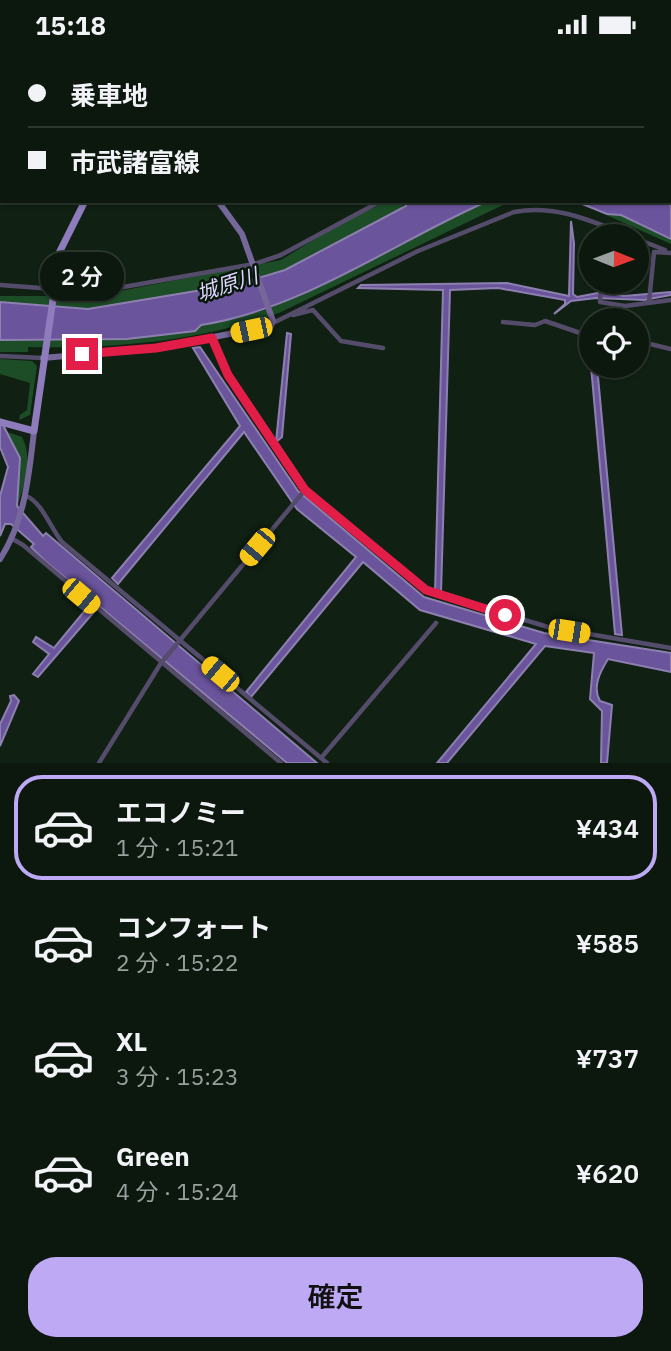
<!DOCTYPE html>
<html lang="ja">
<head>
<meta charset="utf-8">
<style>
	:root { --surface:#0c180e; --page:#152117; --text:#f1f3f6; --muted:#9aa09e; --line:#2c372e; --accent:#bea9f5 }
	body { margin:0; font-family:"IBM Plex Sans","Noto Sans JP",sans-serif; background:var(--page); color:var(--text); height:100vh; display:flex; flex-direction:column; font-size:26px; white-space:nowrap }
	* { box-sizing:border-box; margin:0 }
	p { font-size:23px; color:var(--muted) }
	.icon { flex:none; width:38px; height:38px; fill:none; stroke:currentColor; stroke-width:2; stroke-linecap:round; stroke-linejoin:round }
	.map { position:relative; height:714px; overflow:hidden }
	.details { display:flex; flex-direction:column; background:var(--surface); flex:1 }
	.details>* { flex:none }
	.banner { position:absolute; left:0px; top:0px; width:672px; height:154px; box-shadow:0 2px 5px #0004,0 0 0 2px var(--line); display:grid; align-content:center; height:154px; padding:0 28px; background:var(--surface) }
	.needle { width:46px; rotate:91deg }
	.controls { position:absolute; left:579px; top:175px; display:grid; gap:14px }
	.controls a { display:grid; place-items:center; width:70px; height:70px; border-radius:50%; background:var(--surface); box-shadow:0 2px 5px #0004,0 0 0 2px var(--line); font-size:35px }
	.end { position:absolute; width:32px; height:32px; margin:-16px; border:9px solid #e11d48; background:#fff; box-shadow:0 0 0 4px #fff }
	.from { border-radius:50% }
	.bubble { position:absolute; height:49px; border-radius:24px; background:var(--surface); box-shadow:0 2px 5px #0004,0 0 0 2px var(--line); font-size:23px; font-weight:600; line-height:49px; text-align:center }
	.car { position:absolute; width:21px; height:42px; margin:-21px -10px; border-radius:9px; box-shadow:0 0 5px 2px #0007; background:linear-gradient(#f5c518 24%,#345 0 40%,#f5c518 0 76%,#345 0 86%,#f5c518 0) }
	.banner b { display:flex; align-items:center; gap:24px; height:66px; font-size:26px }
	.banner b+b { border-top:2px solid var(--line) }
	.banner i { width:18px; height:18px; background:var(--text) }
	ul { padding:12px 0 0; list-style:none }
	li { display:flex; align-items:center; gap:21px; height:105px; margin:0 14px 10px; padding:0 14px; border:4px solid transparent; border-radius:28px }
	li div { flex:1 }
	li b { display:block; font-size:26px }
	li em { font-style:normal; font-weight:600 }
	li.on { border-color:var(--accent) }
	li>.icon { width:63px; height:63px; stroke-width:1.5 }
	.primary-button { display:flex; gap:14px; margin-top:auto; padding:14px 28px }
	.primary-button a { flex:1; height:80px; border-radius:28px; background:var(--accent); color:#111; font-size:28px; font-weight:600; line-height:80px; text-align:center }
	.status { display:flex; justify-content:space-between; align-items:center; height:49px; padding:0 35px; background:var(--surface); direction:ltr }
	.status svg { height:19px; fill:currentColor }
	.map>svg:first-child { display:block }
	.green { fill:#1c4d27 }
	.water { fill:#6a549c; stroke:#8d80b0; stroke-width:2 }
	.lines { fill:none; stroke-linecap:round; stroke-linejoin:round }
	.street { stroke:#554c6b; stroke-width:4.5 }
	.secondary { stroke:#756799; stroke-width:6 }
	.primary { stroke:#8e7cbc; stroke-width:7 }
	.route { stroke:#e11d48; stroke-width:9 }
	.labels { text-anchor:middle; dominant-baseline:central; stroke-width:5; stroke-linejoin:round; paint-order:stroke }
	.water-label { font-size:21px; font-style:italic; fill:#ddd3fc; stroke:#07170a }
</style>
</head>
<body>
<div class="status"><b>15:18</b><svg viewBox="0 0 49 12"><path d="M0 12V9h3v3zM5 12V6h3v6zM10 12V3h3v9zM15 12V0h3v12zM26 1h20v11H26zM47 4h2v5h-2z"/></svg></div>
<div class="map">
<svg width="671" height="714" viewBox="0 0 671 714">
	<rect width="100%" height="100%" fill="#102013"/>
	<path class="green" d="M388,152H407L389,172L257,236L238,235L88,260L0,254V247H94L281,211L341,174Z
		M483,152H569L567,156L505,155L281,263C202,292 112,300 28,298V303H0V275L190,282L201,276L266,261Z
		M575,152H603L671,186V195Z
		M0,310L32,312L37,317L30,366L19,371L20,366L27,361L30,334L0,325Z
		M4,382L22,388C33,408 25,435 17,457L20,409Z"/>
	<path class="water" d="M407,152H488C394,193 304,260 201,276L195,282L127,290L0,291V253L88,260L238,235L285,221L406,157Z
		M575,152H663L671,156V190L621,166L607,165Z
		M571,172L574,194L573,245L577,248L603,243L624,247L671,243V246L644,251L596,249L571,252L554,265L565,255V251L498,239L450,241L441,544L435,543L443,241L358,239L361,236L507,234L569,247Z
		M287,284L291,285L282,388L276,393Z
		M589,295L592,317H597L622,586L615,585Z
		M200,298L298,442L424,548L544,584L671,604V623L608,610C600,623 592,638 600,652L612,656L607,714H601L602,662L590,650L594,604L545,597L447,714H437L536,595L420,561L363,513L251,648L246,643L356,508L297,460L244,383L118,535L112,529L240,377L193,299Z
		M0,370L20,409L17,457L43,487L46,484L317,714H287L45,512L31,498L34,495L11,475H5L0,487V447L8,418L0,398Z
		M87,559L93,564L38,628L33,625L49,605L33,593L36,588L54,599Z
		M14,646L19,652L0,697V675L11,652L10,647Z"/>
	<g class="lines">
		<path class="street" d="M301,0V2
			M8,2H10
			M56,2V0
			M617,2V0
			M0,4L2,3
			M670,140H671
			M637,190L665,201
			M601,233L600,253L625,257L671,251
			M0,236L95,243L254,215L281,206L381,152
			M649,253L654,203L671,204
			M293,266L313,261L341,292L383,299
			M622,271L625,257
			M503,273L535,276L545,272L592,288
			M273,274L418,202L514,163C556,155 591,172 630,187
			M212,289L228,326L305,441L426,541L548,578L671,599
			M637,301L650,295L671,300
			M0,307L43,309
			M26,447C42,453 51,480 62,493L327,714
			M11,489L23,496L281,714
			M321,709L436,574
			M99,714L161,614L305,441"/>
		<path class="secondary" d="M160,0L166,2
			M670,37H671
			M43,309L156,299L271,277L273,272L242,185L218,152
			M0,510C25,472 29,426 34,382"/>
		<path class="primary" d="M203,2L204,0
			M0,373L34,382L60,202L85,152"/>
	</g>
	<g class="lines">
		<path class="route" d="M82,305L156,299L212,289L228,326L305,441L426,541L505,566"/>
	</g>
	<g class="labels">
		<g class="water-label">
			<text transform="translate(227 235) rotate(-18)">城原川</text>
		</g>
	</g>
</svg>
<div class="controls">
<a><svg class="needle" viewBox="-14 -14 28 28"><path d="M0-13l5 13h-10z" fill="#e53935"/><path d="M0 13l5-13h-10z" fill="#9aa09e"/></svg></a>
<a><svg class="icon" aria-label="locate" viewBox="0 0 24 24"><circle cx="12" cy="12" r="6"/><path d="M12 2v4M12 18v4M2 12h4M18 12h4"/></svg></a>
</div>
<i class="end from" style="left:505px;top:566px"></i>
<i class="end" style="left:82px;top:305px"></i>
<div class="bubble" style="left:40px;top:203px;width:84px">2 分</div>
<i class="car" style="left:251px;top:281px;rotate:258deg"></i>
<i class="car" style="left:257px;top:498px;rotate:220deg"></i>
<i class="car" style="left:81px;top:547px;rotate:130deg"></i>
<i class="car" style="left:569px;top:582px;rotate:99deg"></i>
<i class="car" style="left:220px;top:625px;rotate:310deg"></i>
<div class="banner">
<b><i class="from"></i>乗車地</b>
<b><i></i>市武諸富線</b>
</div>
</div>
<section class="details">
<ul>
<li class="on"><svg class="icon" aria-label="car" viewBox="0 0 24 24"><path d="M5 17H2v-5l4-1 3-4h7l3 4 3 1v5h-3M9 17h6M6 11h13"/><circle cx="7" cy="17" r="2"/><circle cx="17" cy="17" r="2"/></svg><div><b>エコノミー</b><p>1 分 · 15:21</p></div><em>¥434</em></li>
<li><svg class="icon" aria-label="car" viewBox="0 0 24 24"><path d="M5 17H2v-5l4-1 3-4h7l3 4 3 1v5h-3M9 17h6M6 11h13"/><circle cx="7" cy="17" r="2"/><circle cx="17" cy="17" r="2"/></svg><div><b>コンフォート</b><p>2 分 · 15:22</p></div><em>¥585</em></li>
<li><svg class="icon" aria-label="car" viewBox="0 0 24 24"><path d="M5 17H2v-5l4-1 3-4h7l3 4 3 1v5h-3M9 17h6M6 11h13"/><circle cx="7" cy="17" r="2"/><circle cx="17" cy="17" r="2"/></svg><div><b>XL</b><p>3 分 · 15:23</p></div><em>¥737</em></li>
<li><svg class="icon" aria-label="car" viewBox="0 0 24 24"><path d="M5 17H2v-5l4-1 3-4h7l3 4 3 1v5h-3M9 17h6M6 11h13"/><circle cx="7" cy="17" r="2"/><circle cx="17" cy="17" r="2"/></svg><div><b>Green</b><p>4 分 · 15:24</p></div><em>¥620</em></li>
</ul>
<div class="primary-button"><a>確定</a></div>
</section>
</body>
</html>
